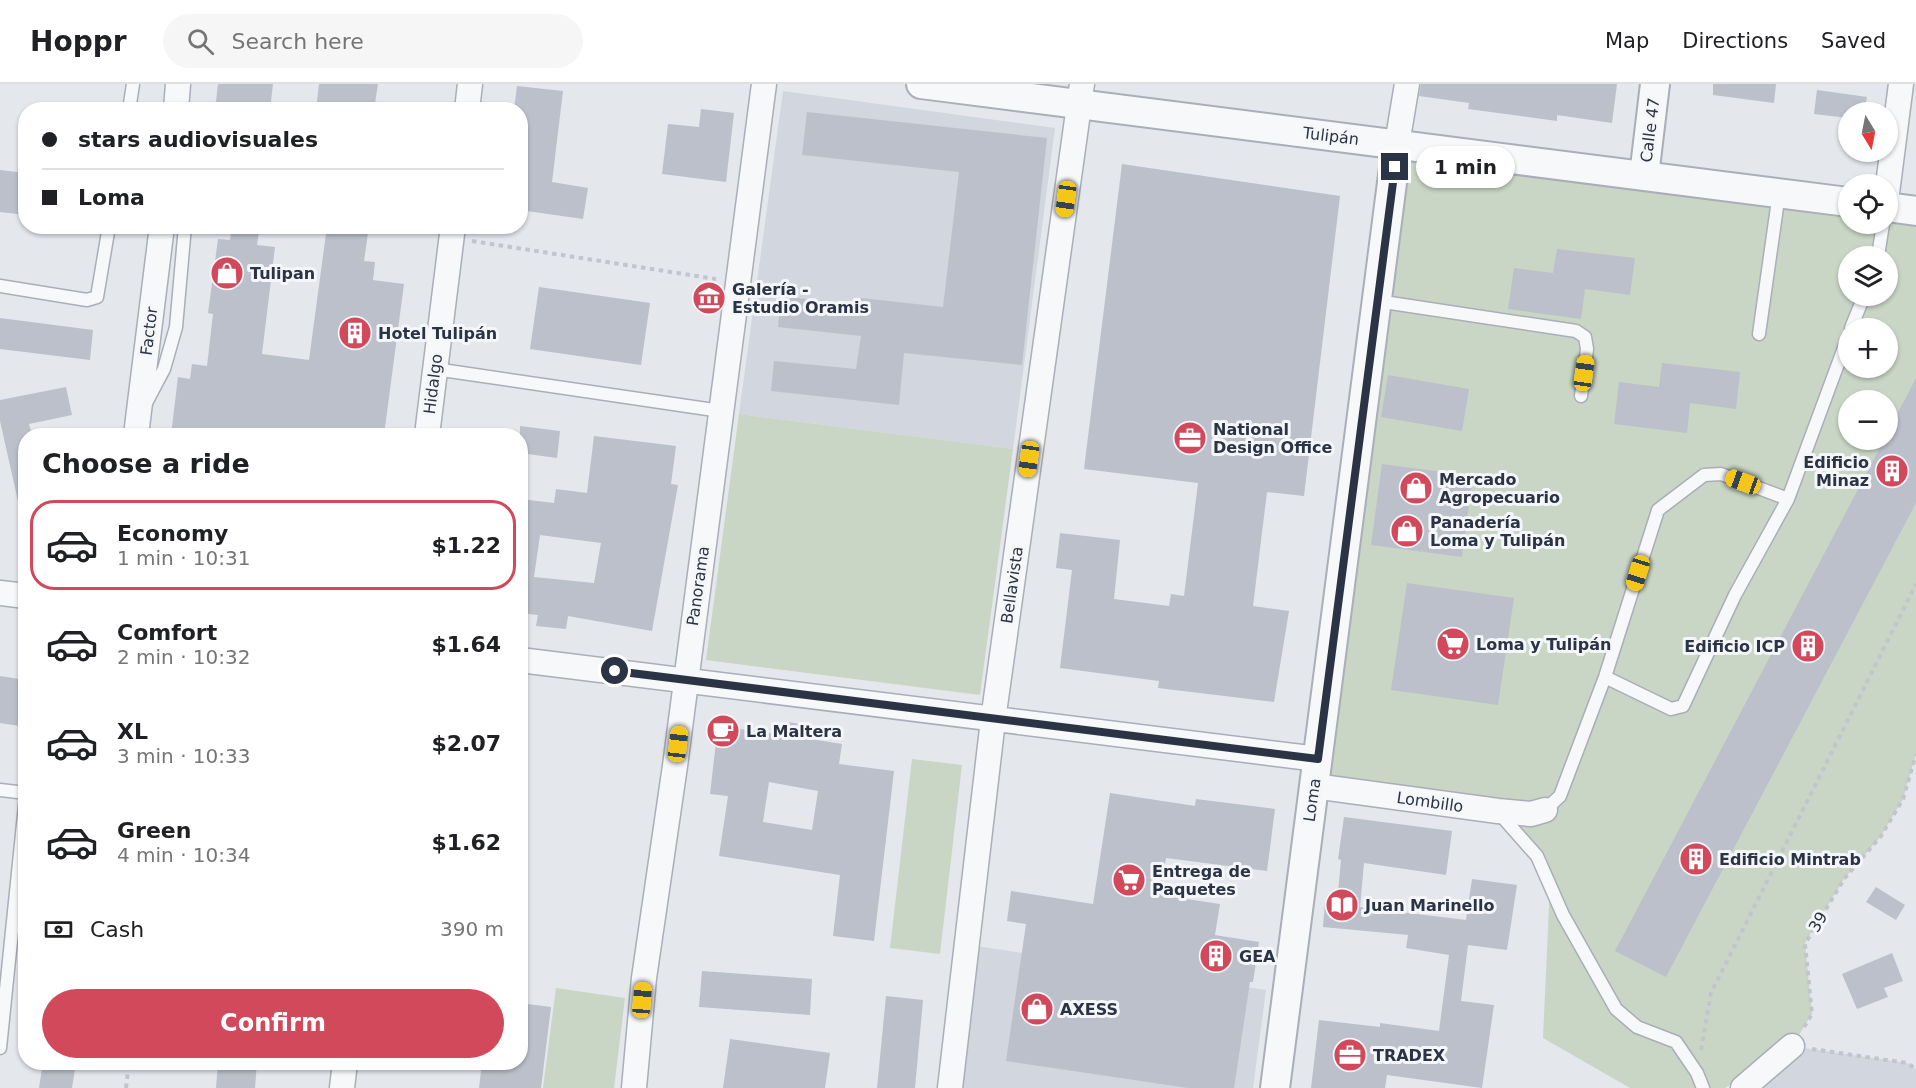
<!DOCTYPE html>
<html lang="en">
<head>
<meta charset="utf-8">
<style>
	:root { --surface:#fff; --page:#f6f6f6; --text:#202124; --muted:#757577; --line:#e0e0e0; --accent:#d1495b }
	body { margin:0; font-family:"DejaVu Sans",sans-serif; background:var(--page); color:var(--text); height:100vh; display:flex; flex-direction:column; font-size:22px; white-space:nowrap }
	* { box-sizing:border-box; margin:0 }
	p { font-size:20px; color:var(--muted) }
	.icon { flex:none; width:33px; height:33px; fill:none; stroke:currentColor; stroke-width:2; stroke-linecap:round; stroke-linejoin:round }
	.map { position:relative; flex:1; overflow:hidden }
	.side { position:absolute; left:18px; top:344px; width:510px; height:642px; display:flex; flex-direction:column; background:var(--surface); border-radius:24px; box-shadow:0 2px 4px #0004 }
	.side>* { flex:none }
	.banner { position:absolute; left:18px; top:18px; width:510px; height:132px; border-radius:24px; box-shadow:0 2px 4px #0004; display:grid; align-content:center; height:132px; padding:0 24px; background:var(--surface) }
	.needle { width:39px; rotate:170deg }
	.controls { position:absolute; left:1838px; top:18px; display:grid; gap:12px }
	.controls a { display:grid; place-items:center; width:60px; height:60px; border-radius:50%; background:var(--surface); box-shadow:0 2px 4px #0004; font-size:30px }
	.end { position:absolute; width:27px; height:27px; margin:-14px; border:8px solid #2b3445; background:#fff; box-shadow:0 0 0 3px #fff }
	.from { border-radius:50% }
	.bubble { position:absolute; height:42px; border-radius:21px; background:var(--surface); box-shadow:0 2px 4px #0004; font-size:20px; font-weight:800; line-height:42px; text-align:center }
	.car { position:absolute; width:18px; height:36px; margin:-18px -9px; border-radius:8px; box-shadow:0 0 4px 2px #0007; background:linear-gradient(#f5c518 24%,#345 0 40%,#f5c518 0 76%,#345 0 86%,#f5c518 0) }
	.banner b { display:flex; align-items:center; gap:21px; height:57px; font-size:22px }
	.banner b+b { border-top:2px solid var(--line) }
	.banner i { width:15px; height:15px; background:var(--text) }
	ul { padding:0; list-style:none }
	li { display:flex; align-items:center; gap:18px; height:90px; margin:0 12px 9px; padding:0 12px; border:3px solid transparent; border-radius:24px }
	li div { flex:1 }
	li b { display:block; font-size:22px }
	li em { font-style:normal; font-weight:800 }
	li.current { border-color:var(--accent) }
	li>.icon { width:54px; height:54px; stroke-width:1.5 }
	h2 { padding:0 24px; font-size:27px; line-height:72px }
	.pay { display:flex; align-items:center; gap:15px; height:66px; padding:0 24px; font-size:22px }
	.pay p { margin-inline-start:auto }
	.cta { display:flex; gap:12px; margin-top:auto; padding:12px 24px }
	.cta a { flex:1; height:69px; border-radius:36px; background:var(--accent); color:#fff; font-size:24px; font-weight:800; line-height:69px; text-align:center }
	header { display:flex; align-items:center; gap:36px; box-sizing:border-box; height:84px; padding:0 30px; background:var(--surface); border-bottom:2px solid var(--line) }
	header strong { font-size:28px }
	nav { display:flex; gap:33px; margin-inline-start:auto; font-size:21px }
	.search { width:420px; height:54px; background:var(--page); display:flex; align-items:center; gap:15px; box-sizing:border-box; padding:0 21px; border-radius:33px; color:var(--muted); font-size:22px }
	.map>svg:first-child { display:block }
	.built { fill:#d2d6de }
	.green { fill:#c9d6c5; fill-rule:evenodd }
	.building { fill:#bbc0ca; fill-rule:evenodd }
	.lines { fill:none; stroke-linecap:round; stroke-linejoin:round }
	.service-casing { stroke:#a9aeb7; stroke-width:15 }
	.minor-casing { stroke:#a9aeb7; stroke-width:27 }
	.tertiary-casing { stroke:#a9aeb7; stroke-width:32 }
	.path { stroke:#c2c5cb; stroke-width:4; stroke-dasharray:4.5 4.5; stroke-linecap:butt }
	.service { stroke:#f7f8fa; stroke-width:12 }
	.minor { stroke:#f7f8fa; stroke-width:24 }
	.tertiary { stroke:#f7f8fa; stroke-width:28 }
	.route { stroke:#2b3445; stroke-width:8 }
	.labels { text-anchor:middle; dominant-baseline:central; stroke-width:6; stroke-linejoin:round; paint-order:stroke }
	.street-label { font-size:16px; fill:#2b3445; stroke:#f4f6f9 }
	.poi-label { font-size:16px; font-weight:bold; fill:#2b3445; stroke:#f4f6f9; text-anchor:start }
</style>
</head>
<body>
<header>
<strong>Hoppr</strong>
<div class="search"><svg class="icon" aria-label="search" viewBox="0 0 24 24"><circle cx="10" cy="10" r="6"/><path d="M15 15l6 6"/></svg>Search here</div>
<nav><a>Map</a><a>Directions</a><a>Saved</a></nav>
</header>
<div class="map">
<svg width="1916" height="1004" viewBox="0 0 1916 1004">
	<rect width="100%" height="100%" fill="#e4e7ec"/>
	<path class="built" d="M783,7L1055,44L1013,365L739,330Z
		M976,862L1266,906L1253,1004H962Z
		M1804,964L1907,979L1916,985V1004H1764Z"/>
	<path class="green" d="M1397,60L1848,118V140H1887V123L1916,127V670L1903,715L1881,752L1844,795L1805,859L1812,930L1792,962L1725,1004H1630L1543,954L1550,801L1537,772L1498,727L1314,702ZM1848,172H1887V212H1848ZM1848,244H1887V284H1848ZM1848,316H1887V356H1848Z
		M739,330L1013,365L980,611L706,576Z
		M912,675L962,681L940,870L890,864Z
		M556,904L625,914L614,1004H543Z"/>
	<path class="building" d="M218,0H273L270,26H215Z
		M319,0H378L374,26H316Z
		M1421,0H1617L1612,39L1557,31V37L1468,25L1469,19L1419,12Z
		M1713,0H1776L1774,19L1713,11Z
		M517,2L563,7L552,98L588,104L583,135L520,126V26H514Z
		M1817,6L1867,13L1864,28H1848V34L1814,30Z
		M701,25L734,29L726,98L662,90L668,40L699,43Z
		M807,28L1047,54L1022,281L904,269L899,321L771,307L774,277L856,285L861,252L778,243L781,212L860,221L861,214L943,223L959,88L802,71Z
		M1122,80L1340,112L1304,412L1267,408L1253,522L1289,527L1274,618L1158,604L1159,597L1060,584L1072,486L1056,484L1060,449L1120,456L1114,515L1169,522L1171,510L1184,512L1198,399L1084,385Z
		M0,86L26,89V131L0,128Z
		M232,142H260L257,161L275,163L262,270L309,276L327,142H369L364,177L375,178L373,196L404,200L384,351H171L178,293L190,295L192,280L207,282L213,230L208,229L218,155L230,156Z
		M1557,165L1635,174L1630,211L1585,205L1581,235L1508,225L1514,184L1553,189Z
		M539,203L650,219L641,281L530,265Z
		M0,234L93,246L90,276L0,265Z
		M1662,279L1740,288L1736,325L1690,319L1687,349L1614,340L1619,298L1659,303Z
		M1388,291L1469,305L1462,347L1381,333Z
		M1916,294V419L1666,893L1615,867L1884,356H1887V350Z
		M66,303L72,331L29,340L32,351H26V416L18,417L0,337V316Z
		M520,342L560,347L557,374L520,369Z
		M594,352L676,362L671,400L678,401L652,547L568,532L566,545L536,542L538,531L520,529V415L554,419L556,405L587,409ZM540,451L601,459L594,499L534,493Z
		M1382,380L1473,392L1462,473L1371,461Z
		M1407,499L1514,514L1498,621L1391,606Z
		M0,592L26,596V643L0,639Z
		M787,638L814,642L811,655L842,660L839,680L894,687L874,857L833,852L840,791L719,772L728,712L710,710L718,642L785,651ZM769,698L818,707L812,746L763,738Z
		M1110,709L1195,722L1196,715L1275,725L1267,787L1166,774L1160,811L1220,820L1215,851L1259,858L1253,898H1250L1234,1004H1188L1006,977L1026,840L1007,837L1011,807L1093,820Z
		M1344,733L1452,747L1446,791L1364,779L1360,823L1466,836L1472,795L1517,801L1507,866L1468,861L1461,917L1494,921L1482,1004L1387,991L1385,1004H1311L1319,936L1380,943V939L1439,947L1449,871L1406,864L1408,851L1323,843L1325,818L1337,820L1341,776L1338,775Z
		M1876,803L1905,821L1896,836L1866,818Z
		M1892,869L1903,897L1884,904L1888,913L1857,925L1842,890Z
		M702,887L812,895L810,931L699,923Z
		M886,912L923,916L915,1004H877Z
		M520,919L551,923L541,1004H479L482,978H520Z
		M730,955L830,969L825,1004H723Z
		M43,978H76L72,1004H39Z
		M218,978H257L255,1004H216Z"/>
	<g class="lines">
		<defs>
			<path id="service" d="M129,26L133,0
				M1878,172L1883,140
				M0,202L87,216L97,213L109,142
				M1377,217L1576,247L1585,253L1587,265L1581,312
				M1851,244L1864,212
				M1759,250L1779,109
				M435,285L721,327
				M146,319L164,285L176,243L185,142
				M1605,593L1671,625L1683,622L1735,511L1788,415
				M0,706L26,709
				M1545,726L1560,712L1605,593L1658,426L1704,391L1721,390L1788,415L1848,253
				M1498,728L1537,772L1563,831L1616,925L1637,943L1676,958L1697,989L1703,1004
				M0,964L26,711"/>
			<path id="minor" d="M176,26L178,0
				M467,26L470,0
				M1397,60L1407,0
				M1887,109L1901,0
				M136,351L162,142
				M427,351L453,142
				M0,509L26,512
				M520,576L1318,675
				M1314,702L1498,727L1531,730L1545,726
				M342,1004L345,978
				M634,1004L644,894L675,682L764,0
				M950,1004L993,636L1082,0
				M1743,1004L1792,962"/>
			<path id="tertiary" d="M921,0L1848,118
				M1644,92L1655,0
				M1887,123L1916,127
				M1275,1004L1397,60"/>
		</defs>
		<use href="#service" class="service-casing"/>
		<use href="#minor" class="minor-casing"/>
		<use href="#tertiary" class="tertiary-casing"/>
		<path class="path" d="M472,157L716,195
			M1804,943L1812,930L1805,860L1844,795L1881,752L1903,715L1916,670
			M1812,965L1907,979L1916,985
			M1701,966L1711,909L1916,500
			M126,1004L129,978"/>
		<use href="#service" class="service"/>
		<use href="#minor" class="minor"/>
		<use href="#tertiary" class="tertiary"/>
	</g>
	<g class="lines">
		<path class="route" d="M615,587L1318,675L1395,83"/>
	</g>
	<defs>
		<symbol id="shop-disc" viewBox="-11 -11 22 22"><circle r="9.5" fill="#d1495b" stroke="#f4f6f9"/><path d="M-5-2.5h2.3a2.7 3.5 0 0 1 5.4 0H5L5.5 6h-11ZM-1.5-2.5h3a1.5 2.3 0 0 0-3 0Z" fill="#fff"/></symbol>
		<symbol id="museum-disc" viewBox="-11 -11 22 22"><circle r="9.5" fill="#d1495b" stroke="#f4f6f9"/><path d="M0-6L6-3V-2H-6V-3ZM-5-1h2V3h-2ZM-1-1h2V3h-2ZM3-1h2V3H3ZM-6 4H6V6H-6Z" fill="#fff"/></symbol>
		<symbol id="building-disc" viewBox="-11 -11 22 22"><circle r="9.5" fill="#d1495b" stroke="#f4f6f9"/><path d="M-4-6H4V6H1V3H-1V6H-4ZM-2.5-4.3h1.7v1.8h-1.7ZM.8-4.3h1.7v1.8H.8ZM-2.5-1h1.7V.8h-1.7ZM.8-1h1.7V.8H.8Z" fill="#fff"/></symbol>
		<symbol id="office-disc" viewBox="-11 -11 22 22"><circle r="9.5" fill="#d1495b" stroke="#f4f6f9"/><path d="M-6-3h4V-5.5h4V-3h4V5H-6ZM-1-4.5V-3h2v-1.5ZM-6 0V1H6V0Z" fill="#fff"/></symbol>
		<symbol id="supermarket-disc" viewBox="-11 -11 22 22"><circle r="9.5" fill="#d1495b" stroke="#f4f6f9"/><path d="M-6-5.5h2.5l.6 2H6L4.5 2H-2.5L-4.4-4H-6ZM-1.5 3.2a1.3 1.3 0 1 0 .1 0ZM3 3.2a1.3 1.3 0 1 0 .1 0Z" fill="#fff"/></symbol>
		<symbol id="cafe-disc" viewBox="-11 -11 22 22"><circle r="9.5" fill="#d1495b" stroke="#f4f6f9"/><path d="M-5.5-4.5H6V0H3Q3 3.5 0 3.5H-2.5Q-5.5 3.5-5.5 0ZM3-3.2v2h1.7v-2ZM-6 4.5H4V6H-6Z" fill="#fff"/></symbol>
		<symbol id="library-disc" viewBox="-11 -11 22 22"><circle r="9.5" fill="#d1495b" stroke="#f4f6f9"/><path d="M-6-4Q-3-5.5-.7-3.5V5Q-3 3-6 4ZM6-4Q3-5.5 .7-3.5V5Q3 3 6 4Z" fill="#fff"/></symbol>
	</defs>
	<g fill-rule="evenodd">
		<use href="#shop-disc" x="208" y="170" width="38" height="38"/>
		<use href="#museum-disc" x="690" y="195" width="38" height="38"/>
		<use href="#building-disc" x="336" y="230" width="38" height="38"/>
		<use href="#office-disc" x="1171" y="335" width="38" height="38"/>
		<use href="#building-disc" x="1873" y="368" width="38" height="38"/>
		<use href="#shop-disc" x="1397" y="385" width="38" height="38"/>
		<use href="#shop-disc" x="1388" y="428" width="38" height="38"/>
		<use href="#supermarket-disc" x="1434" y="541" width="38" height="38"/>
		<use href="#building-disc" x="1789" y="543" width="38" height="38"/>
		<use href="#cafe-disc" x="704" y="628" width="38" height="38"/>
		<use href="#building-disc" x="1677" y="756" width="38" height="38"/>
		<use href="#supermarket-disc" x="1110" y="777" width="38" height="38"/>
		<use href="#library-disc" x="1323" y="802" width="38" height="38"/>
		<use href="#building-disc" x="1197" y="853" width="38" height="38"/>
		<use href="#shop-disc" x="1018" y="906" width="38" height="38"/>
		<use href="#office-disc" x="1331" y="952" width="38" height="38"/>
	</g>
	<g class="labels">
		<g class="street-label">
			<text transform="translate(1650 46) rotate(-83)">Calle 47</text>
			<text transform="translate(1331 52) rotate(7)">Tulipán</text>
			<text transform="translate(149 247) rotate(-83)">Factor</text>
			<text transform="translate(433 300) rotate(-83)">Hidalgo</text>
			<text transform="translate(1012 501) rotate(-82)">Bellavista</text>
			<text transform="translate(698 502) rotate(-82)">Panorama</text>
			<text transform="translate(1312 716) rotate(-82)">Loma</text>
			<text transform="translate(1430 718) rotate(8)">Lombillo</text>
			<text transform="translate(1818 838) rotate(-59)">39</text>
		</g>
		<g class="poi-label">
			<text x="250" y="189">Tulipan</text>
			<text x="732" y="205">Galería -<tspan x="732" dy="18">Estudio Oramis</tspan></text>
			<text x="378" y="249">Hotel Tulipán</text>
			<text x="1213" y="345">National<tspan x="1213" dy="18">Design Office</tspan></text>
			<text x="1869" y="378" text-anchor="end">Edificio<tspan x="1869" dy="18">Minaz</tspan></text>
			<text x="1439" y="395">Mercado<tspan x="1439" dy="18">Agropecuario</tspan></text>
			<text x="1430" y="438">Panadería<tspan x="1430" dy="18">Loma y Tulipán</tspan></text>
			<text x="1476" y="560">Loma y Tulipán</text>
			<text x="1785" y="562" text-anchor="end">Edificio ICP</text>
			<text x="746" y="647">La Maltera</text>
			<text x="1719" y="775">Edificio Mintrab</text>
			<text x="1152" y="787">Entrega de<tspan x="1152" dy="18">Paquetes</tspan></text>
			<text x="1365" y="821">Juan Marinello</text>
			<text x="1239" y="872">GEA</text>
			<text x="1060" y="925">AXESS</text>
			<text x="1373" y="971">TRADEX</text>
		</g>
	</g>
</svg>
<div class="controls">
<a><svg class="needle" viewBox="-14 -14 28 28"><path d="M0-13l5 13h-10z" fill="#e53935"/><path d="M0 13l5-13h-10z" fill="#757577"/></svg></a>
<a><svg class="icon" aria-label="locate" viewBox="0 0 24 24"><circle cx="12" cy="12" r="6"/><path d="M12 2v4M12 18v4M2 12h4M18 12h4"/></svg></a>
<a><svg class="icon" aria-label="layers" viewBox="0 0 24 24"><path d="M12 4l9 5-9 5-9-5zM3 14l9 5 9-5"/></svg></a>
<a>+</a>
<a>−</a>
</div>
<i class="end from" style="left:615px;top:587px"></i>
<i class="end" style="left:1395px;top:83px"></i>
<div class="bubble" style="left:1416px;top:62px;width:99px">1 min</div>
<i class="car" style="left:1066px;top:115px;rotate:188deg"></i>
<i class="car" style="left:1584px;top:289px;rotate:8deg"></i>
<i class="car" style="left:1029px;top:375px;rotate:188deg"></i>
<i class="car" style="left:1743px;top:398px;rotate:290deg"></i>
<i class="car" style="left:1638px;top:489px;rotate:197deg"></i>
<i class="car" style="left:678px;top:660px;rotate:7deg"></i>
<i class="car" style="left:642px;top:916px;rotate:5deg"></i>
<div class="banner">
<b><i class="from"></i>stars audiovisuales</b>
<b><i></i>Loma</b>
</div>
<section class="side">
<h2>Choose a ride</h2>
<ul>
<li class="current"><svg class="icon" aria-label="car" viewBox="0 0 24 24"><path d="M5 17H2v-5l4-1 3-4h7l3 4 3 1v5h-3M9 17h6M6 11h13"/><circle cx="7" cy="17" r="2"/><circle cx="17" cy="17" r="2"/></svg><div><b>Economy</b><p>1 min · 10:31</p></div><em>$1.22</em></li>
<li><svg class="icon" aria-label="car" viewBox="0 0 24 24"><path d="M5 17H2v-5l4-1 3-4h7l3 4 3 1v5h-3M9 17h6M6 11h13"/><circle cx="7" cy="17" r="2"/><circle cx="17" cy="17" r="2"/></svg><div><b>Comfort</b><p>2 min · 10:32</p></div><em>$1.64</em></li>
<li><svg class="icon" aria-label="car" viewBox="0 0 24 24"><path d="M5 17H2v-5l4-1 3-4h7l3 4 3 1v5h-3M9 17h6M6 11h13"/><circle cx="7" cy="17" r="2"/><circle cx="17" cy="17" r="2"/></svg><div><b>XL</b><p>3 min · 10:33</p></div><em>$2.07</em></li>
<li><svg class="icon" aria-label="car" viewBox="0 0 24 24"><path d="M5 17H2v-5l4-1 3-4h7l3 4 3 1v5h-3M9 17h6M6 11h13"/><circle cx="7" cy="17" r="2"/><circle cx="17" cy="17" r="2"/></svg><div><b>Green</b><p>4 min · 10:34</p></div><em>$1.62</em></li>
</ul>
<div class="pay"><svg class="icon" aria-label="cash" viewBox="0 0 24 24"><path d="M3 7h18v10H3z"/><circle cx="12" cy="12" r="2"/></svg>Cash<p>390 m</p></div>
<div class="cta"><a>Confirm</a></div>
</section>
</div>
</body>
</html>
